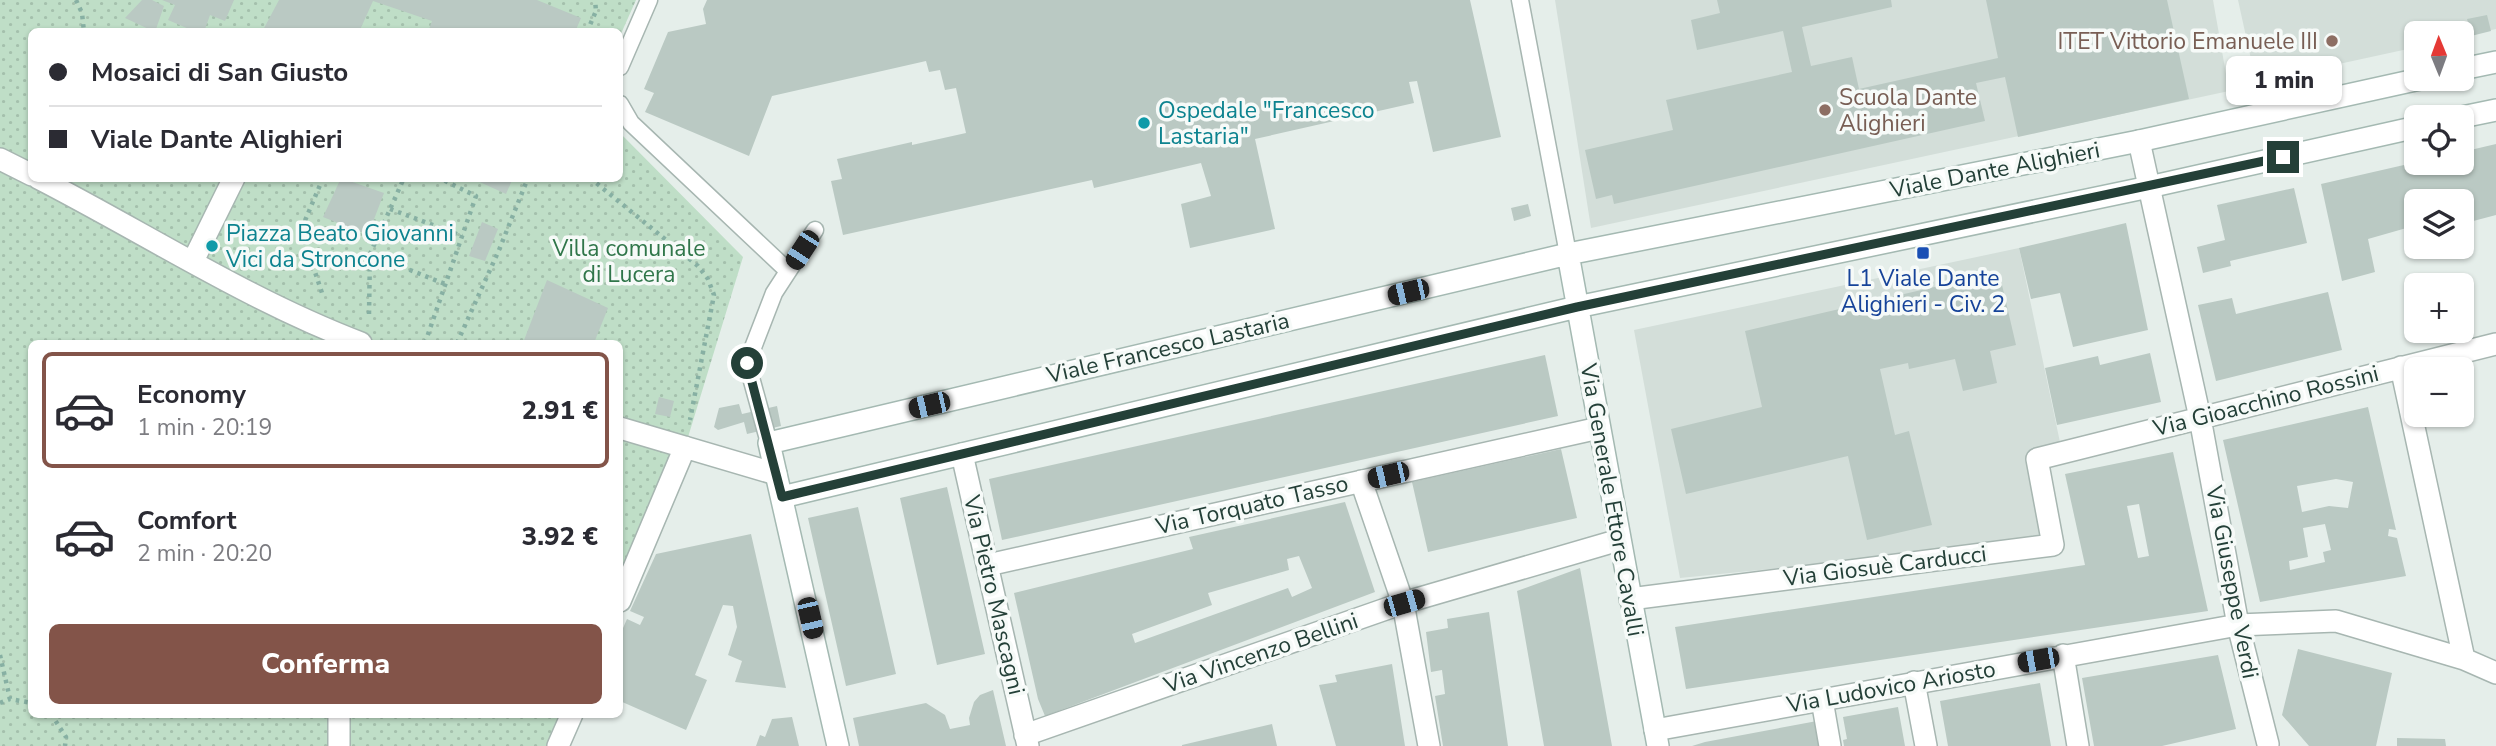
<!DOCTYPE html>
<html lang="it">
<head>
<meta charset="utf-8">
<style>
	:root { --surface:#fff; --page:#f2f2f3; --text:#2b2b33; --muted:#7c7c81; --line:#e1e1e2; --accent:#835449 }
	body { margin:0; font-family:"Nunito Sans",sans-serif; background:var(--page); color:var(--text); height:100vh; display:flex; flex-direction:column; font-size:26px; white-space:nowrap }
	* { box-sizing:border-box; margin:0 }
	p { font-size:23px; color:var(--muted) }
	.icon { flex:none; width:38px; height:38px; fill:none; stroke:currentColor; stroke-width:2; stroke-linecap:round; stroke-linejoin:round }
	.map { position:relative; flex:1; overflow:hidden }
	.drawer { position:absolute; left:28px; top:340px; width:595px; height:378px; display:flex; flex-direction:column; background:var(--surface); border-radius:10px; box-shadow:0 2px 5px #0004 }
	.drawer>* { flex:none }
	.top-card { position:absolute; left:28px; top:28px; width:595px; height:154px; border-radius:10px; box-shadow:0 2px 5px #0004; display:grid; align-content:center; height:154px; padding:0 21px; background:var(--surface) }
	.needle { width:46px; rotate:359deg }
	.controls { position:absolute; left:2404px; top:21px; display:grid; gap:14px }
	.controls a { display:grid; place-items:center; width:70px; height:70px; border-radius:10px; background:var(--surface); box-shadow:0 2px 5px #0004; font-size:35px }
	.end { position:absolute; width:32px; height:32px; margin:-16px; border:9px solid #244038; background:#fff; box-shadow:0 0 0 4px #fff }
	.from { border-radius:50% }
	.bubble { position:absolute; height:49px; border-radius:10px; background:var(--surface); box-shadow:0 2px 5px #0004; font-size:23px; font-weight:800; line-height:49px; text-align:center }
	.car { position:absolute; width:21px; height:42px; margin:-21px -10px; border-radius:9px; box-shadow:0 0 5px 2px #0007; background:linear-gradient(#222 24%,#8ab4d8 0 40%,#222 0 76%,#8ab4d8 0 86%,#222 0) }
	.top-card b { display:flex; align-items:center; gap:24px; height:66px; font-size:26px }
	.top-card b+b { border-top:2px solid var(--line) }
	.top-card i { width:18px; height:18px; background:var(--text) }
	ul { padding:12px 0 0; list-style:none }
	li { display:flex; align-items:center; gap:21px; height:116px; margin:0 14px 10px; padding:0 7px; border:4px solid transparent; border-radius:10px }
	li div { flex:1 }
	li b { display:block; font-size:26px }
	li em { font-style:normal; font-weight:800 }
	li.current { border-color:var(--accent) }
	li>.icon { width:63px; height:63px; stroke-width:1.5 }
	.button { display:flex; gap:14px; margin-top:auto; padding:14px 21px }
	.button a { flex:1; height:80px; border-radius:10px; background:var(--accent); color:#fff; font-size:28px; font-weight:800; line-height:80px; text-align:center }
	.map>svg:first-child { display:block }
	.built { fill:#d3ded9 }
	.grass { fill:url(#grass-dots) }
	.building { fill:#bac9c3; fill-rule:evenodd }
	.lines { fill:none; stroke-linecap:round; stroke-linejoin:round }
	.lane-casing { stroke:#a7b6b1; stroke-width:19 }
	.street-casing { stroke:#a7b6b1; stroke-width:24 }
	.secondary-casing { stroke:#a4b9b2; stroke-width:24 }
	.path { stroke:#87b0a3; stroke-width:4.5; stroke-dasharray:3.5 5; stroke-linecap:butt }
	.lane { stroke:#fff; stroke-width:16 }
	.street { stroke:#fff; stroke-width:21 }
	.secondary { stroke:#fff; stroke-width:21 }
	.route { stroke:#244038; stroke-width:9 }
	.education-dot { fill:#8d6e63; stroke:#f6faf8; stroke-width:2.5 }
	.culture-dot { fill:#0f9aa8; stroke:#f6faf8; stroke-width:2.5 }
	.transit-dot { fill:#1a4fb4; stroke:#f6faf8; stroke-width:2.5 }
	.labels { text-anchor:middle; dominant-baseline:central; stroke-width:7; stroke-linejoin:round; paint-order:stroke }
	.education-label { font-size:23px; fill:#785e54; stroke:#f6faf8; text-anchor:end }
	.culture-label { font-size:23px; fill:#0d838f; stroke:#f6faf8; text-anchor:start }
	.street-label { font-size:23px; fill:#244038; stroke:#f6faf8 }
	.park-label { font-size:23px; fill:#30764a; stroke:#f6faf8 }
	.transit-label { font-size:23px; fill:#164399; stroke:#f6faf8 }
</style>
</head>
<body>
<div class="map">
<svg width="2496" height="746" viewBox="0 0 2496 746">
	<defs>
		<pattern id="grass-dots" width="8" height="8" patternUnits="userSpaceOnUse" patternTransform="scale(1.75)"><rect width="8" height="8" fill="#bfdec7"/><path d="M2 2h.1M6 6h.1" fill="none" stroke="#a4c0ac" stroke-width="1.8" stroke-linecap="round"/></pattern>
	</defs>
	<rect width="100%" height="100%" fill="#e5eeea"/>
	<path class="built" d="M1555,0H2213L2229,91L1591,228Z
		M2238,0H2496V29L2462,36V33H2417V47L2256,82Z
		M2019,248L2061,447L2033,455L2046,541L1680,578L1634,330Z"/>
	<path class="grass" d="M0,0H636L620,36V32H32V178H620V133L743,257L685,447L620,601V343H32V714H572L558,746H0Z"/>
	<path class="building" d="M142,0H152L164,6L155,32L125,18Z
		M162,0H234L225,21L210,15L204,32H196L168,20L175,5Z
		M279,0H537L581,18L575,32H428L432,21L373,1L359,32H262Z
		M707,0H1470L1501,137L1433,152L1417,81L1409,82L1414,103L1255,139L1275,229L1190,248L1181,204L1211,196L1201,163L1094,188L1092,180L843,235L831,181L842,179L837,159L912,142V145L966,133L956,88L945,90L940,70L929,72L926,61L772,96L749,156L645,112L654,93L644,89L668,32L706,24L703,9Z
		M1717,0H1891L1892,7L1802,27L1811,66L1852,57L1859,89L1998,58L1986,0H2167L2189,99L2018,137L2005,77L1976,83L1985,121L1614,204L1612,195L1596,199L1585,150L1673,130L1666,100L1792,72L1783,31L1697,50L1691,20L1720,13Z
		M2487,15L2491,31L2471,36L2467,19Z
		M2496,144V215L2462,224V201H2417V225L2368,239L2375,272L2342,281L2321,184L2417,162L2462,163V152Z
		M341,178L384,193L368,235L323,217Z
		M471,178H513L506,194Z
		M2294,188L2307,243L2230,261L2231,266L2203,273L2197,247L2225,240L2217,205Z
		M1528,204L1531,216L1514,221L1511,208Z
		M482,222L498,229L485,261L469,256Z
		M2126,223L2148,330L2073,347L2060,293L2031,299L2019,248Z
		M1999,272L2016,345L1990,351L1997,383L1963,391L1955,359L1909,369L1908,363L1880,369L1895,435L1909,431L1932,525L1867,540L1848,456L1686,494L1671,429L1762,407L1745,331Z
		M547,280L608,308L594,343H523Z
		M2328,292L2342,350L2216,381L2198,305L2232,298L2236,314Z
		M2150,353L2161,402L2057,425L2045,368L2098,356L2100,365Z
		M1545,355L1558,416L1002,540L989,479Z
		M659,397L674,401L670,417L655,414Z
		M739,404L742,414L777,406L781,426L747,434L744,422L718,430L714,427L719,408Z
		M2368,407L2396,530L2389,529L2388,536L2397,538L2406,576L2260,602L2223,440ZM2336,479L2353,482L2348,508L2329,506L2302,512L2297,486ZM2325,524L2331,550L2323,552L2325,562L2290,570L2289,561L2308,557L2303,528Z
		M1561,449L1577,518L1428,552L1412,482Z
		M2173,452L2208,611L1686,689L1675,627L2085,565L2065,474ZM2139,504L2149,556L2138,558L2127,506Z
		M947,487L985,654L937,665L900,498Z
		M1345,502L1375,592L1045,716L1038,699L1014,593L1193,549L1189,537ZM1299,556L1312,588L1292,597L1288,588L1135,643L1132,634L1212,605L1208,593L1289,570L1287,559Z
		M858,507L896,674L846,686L808,518Z
		M751,534L786,688L735,682L742,661L728,655L737,627L733,606L723,605L695,675L707,680L686,730L620,701V635L627,619L640,625L644,617L630,611L656,554Z
		M1580,568L1612,746H1544L1517,591Z
		M1489,612L1508,746H1443L1435,696L1445,694L1442,670L1431,672L1426,632L1448,628L1447,619Z
		M2298,649L2392,673L2376,746H2309L2282,715Z
		M2218,655L2236,729L2162,746H2094L2082,678Z
		M1392,664L1405,746H1336L1319,685L1337,682L1335,675Z
		M2040,683L2051,746H1948L1940,701Z
		M993,690L1006,746H859L853,718L926,703L945,715L950,729L970,725L969,718L974,702L980,695Z
		M1898,707L1905,746H1844L1843,740L1847,739L1843,717Z
		M792,717L799,746H756L760,735L765,737L772,719Z
		M1817,721L1821,746H1692L1705,742Z
		M1272,724L1277,746H1182V745Z
		M2397,738L2445,739L2446,746H2397Z"/>
	<g class="lines">
		<defs>
			<path id="lane" d="M1520,0L1568,254
				M620,67L649,0
				M620,104L631,123L788,271
				M769,443L747,363L774,293L815,230"/>
			<path id="street" d="M2139,141L2200,418L2238,625L2268,744
				M0,159L32,175
				M38,178C145,233 248,300 361,343
				M193,261L234,178
				M2401,367L2464,659
				M620,428L776,474
				M962,454L1028,746
				M1361,481L1403,603L1429,746
				M988,565L1599,428
				M1630,599L2053,545L2037,459L2496,344
				M620,601L685,447
				M2063,655L2078,746
				M1914,682L1926,746
				M1822,700L1830,746
				M339,714V746
				M1655,730L2238,625L2336,621L2464,659L2496,673
				M1025,735L1403,603L1619,540
				M558,746L572,714"/>
			<path id="secondary" d="M2462,69L2496,62
				M2462,117L2496,110
				M1568,254L1658,746
				M782,497L1577,307L2149,187L2417,127
				M838,746L769,443L1568,254L2139,141L2420,79"/>
		</defs>
		<use href="#lane" class="lane-casing"/>
		<use href="#street" class="street-casing"/>
		<use href="#secondary" class="secondary-casing"/>
		<path class="path" d="M76,0L82,13L84,32
			M587,32L596,11L595,0
			M323,178L301,230L323,296
			M590,178L698,266L708,279L714,295L690,420
			M390,209L462,236
			M370,254L445,284
			M369,314L370,254L404,178
			M425,343L476,196L439,178
			M457,343L499,250L528,178
			M0,655L10,699L32,703
			M0,703L10,699
			M51,714L66,737L65,746"/>
		<use href="#lane" class="lane"/>
		<use href="#street" class="street"/>
		<use href="#secondary" class="secondary"/>
	</g>
	<g class="lines">
		<path class="route" d="M747,363L782,497L1577,307L2283,157"/>
	</g>
	<g class="education-dot">
		<circle cx="2332" cy="41" r="7"/>
		<circle cx="1825" cy="110" r="7"/>
	</g>
	<g class="culture-dot">
		<circle cx="1144" cy="123" r="7"/>
		<circle cx="212" cy="246" r="7"/>
	</g>
	<rect class="transit-dot" x="1916" y="246" width="14" height="14" rx="3.5"/>
	<g class="labels">
		<g class="education-label">
			<text x="2318" y="41">ITET Vittorio Emanuele III</text>
			<text x="1839" y="97" text-anchor="start">Scuola Dante<tspan x="1839" dy="26">Alighieri</tspan></text>
		</g>
		<g class="culture-label">
			<text x="1158" y="110">Ospedale "Francesco<tspan x="1158" dy="26">Lastaria"</tspan></text>
			<text x="226" y="233">Piazza Beato Giovanni<tspan x="226" dy="26">Vici da Stroncone</tspan></text>
		</g>
		<g class="street-label">
			<text transform="translate(1995 170) rotate(-11)">Viale Dante Alighieri</text>
			<text transform="translate(1168 348) rotate(-13)">Viale Francesco Lastaria</text>
			<text transform="translate(2266 401) rotate(-14)">Via Gioacchino Rossini</text>
			<text transform="translate(1612 500) rotate(80)">Via Generale Ettore Cavalli</text>
			<text transform="translate(1252 505) rotate(-13)">Via Torquato Tasso</text>
			<text transform="translate(1885 566) rotate(-7)">Via Giosuè Carducci</text>
			<text transform="translate(2232 582) rotate(79)">Via Giuseppe Verdi</text>
			<text transform="translate(994 595) rotate(77)">Via Pietro Mascagni</text>
			<text transform="translate(1261 653) rotate(-19)">Via Vincenzo Bellini</text>
			<text transform="translate(1891 687) rotate(-10)">Via Ludovico Ariosto</text>
		</g>
		<g class="park-label">
			<text x="629" y="248">Villa comunale<tspan x="629" dy="26">di Lucera</tspan></text>
		</g>
		<g class="transit-label">
			<text x="1923" y="278">L1 Viale Dante<tspan x="1923" dy="26">Alighieri - Civ. 2</tspan></text>
		</g>
	</g>
</svg>
<div class="controls">
<a><svg class="needle" viewBox="-14 -14 28 28"><path d="M0-13l5 13h-10z" fill="#e53935"/><path d="M0 13l5-13h-10z" fill="#7c7c81"/></svg></a>
<a><svg class="icon" aria-label="locate" viewBox="0 0 24 24"><circle cx="12" cy="12" r="6"/><path d="M12 2v4M12 18v4M2 12h4M18 12h4"/></svg></a>
<a><svg class="icon" aria-label="layers" viewBox="0 0 24 24"><path d="M12 4l9 5-9 5-9-5zM3 14l9 5 9-5"/></svg></a>
<a>+</a>
<a>−</a>
</div>
<i class="end from" style="left:747px;top:363px"></i>
<i class="end" style="left:2283px;top:157px"></i>
<div class="bubble" style="left:2226px;top:56px;width:116px">1 min</div>
<i class="car" style="left:802px;top:250px;rotate:213deg"></i>
<i class="car" style="left:1408px;top:292px;rotate:257deg"></i>
<i class="car" style="left:929px;top:405px;rotate:257deg"></i>
<i class="car" style="left:1388px;top:475px;rotate:257deg"></i>
<i class="car" style="left:1404px;top:603px;rotate:74deg"></i>
<i class="car" style="left:810px;top:618px;rotate:167deg"></i>
<i class="car" style="left:2038px;top:660px;rotate:260deg"></i>
<div class="top-card">
<b><i class="from"></i>Mosaici di San Giusto</b>
<b><i></i>Viale Dante Alighieri</b>
</div>
<section class="drawer">
<ul>
<li class="current"><svg class="icon" aria-label="car" viewBox="0 0 24 24"><path d="M5 17H2v-5l4-1 3-4h7l3 4 3 1v5h-3M9 17h6M6 11h13"/><circle cx="7" cy="17" r="2"/><circle cx="17" cy="17" r="2"/></svg><div><b>Economy</b><p>1 min · 20:19</p></div><em>2.91 €</em></li>
<li><svg class="icon" aria-label="car" viewBox="0 0 24 24"><path d="M5 17H2v-5l4-1 3-4h7l3 4 3 1v5h-3M9 17h6M6 11h13"/><circle cx="7" cy="17" r="2"/><circle cx="17" cy="17" r="2"/></svg><div><b>Comfort</b><p>2 min · 20:20</p></div><em>3.92 €</em></li>
</ul>
<div class="button"><a>Conferma</a></div>
</section>
</div>
</body>
</html>
